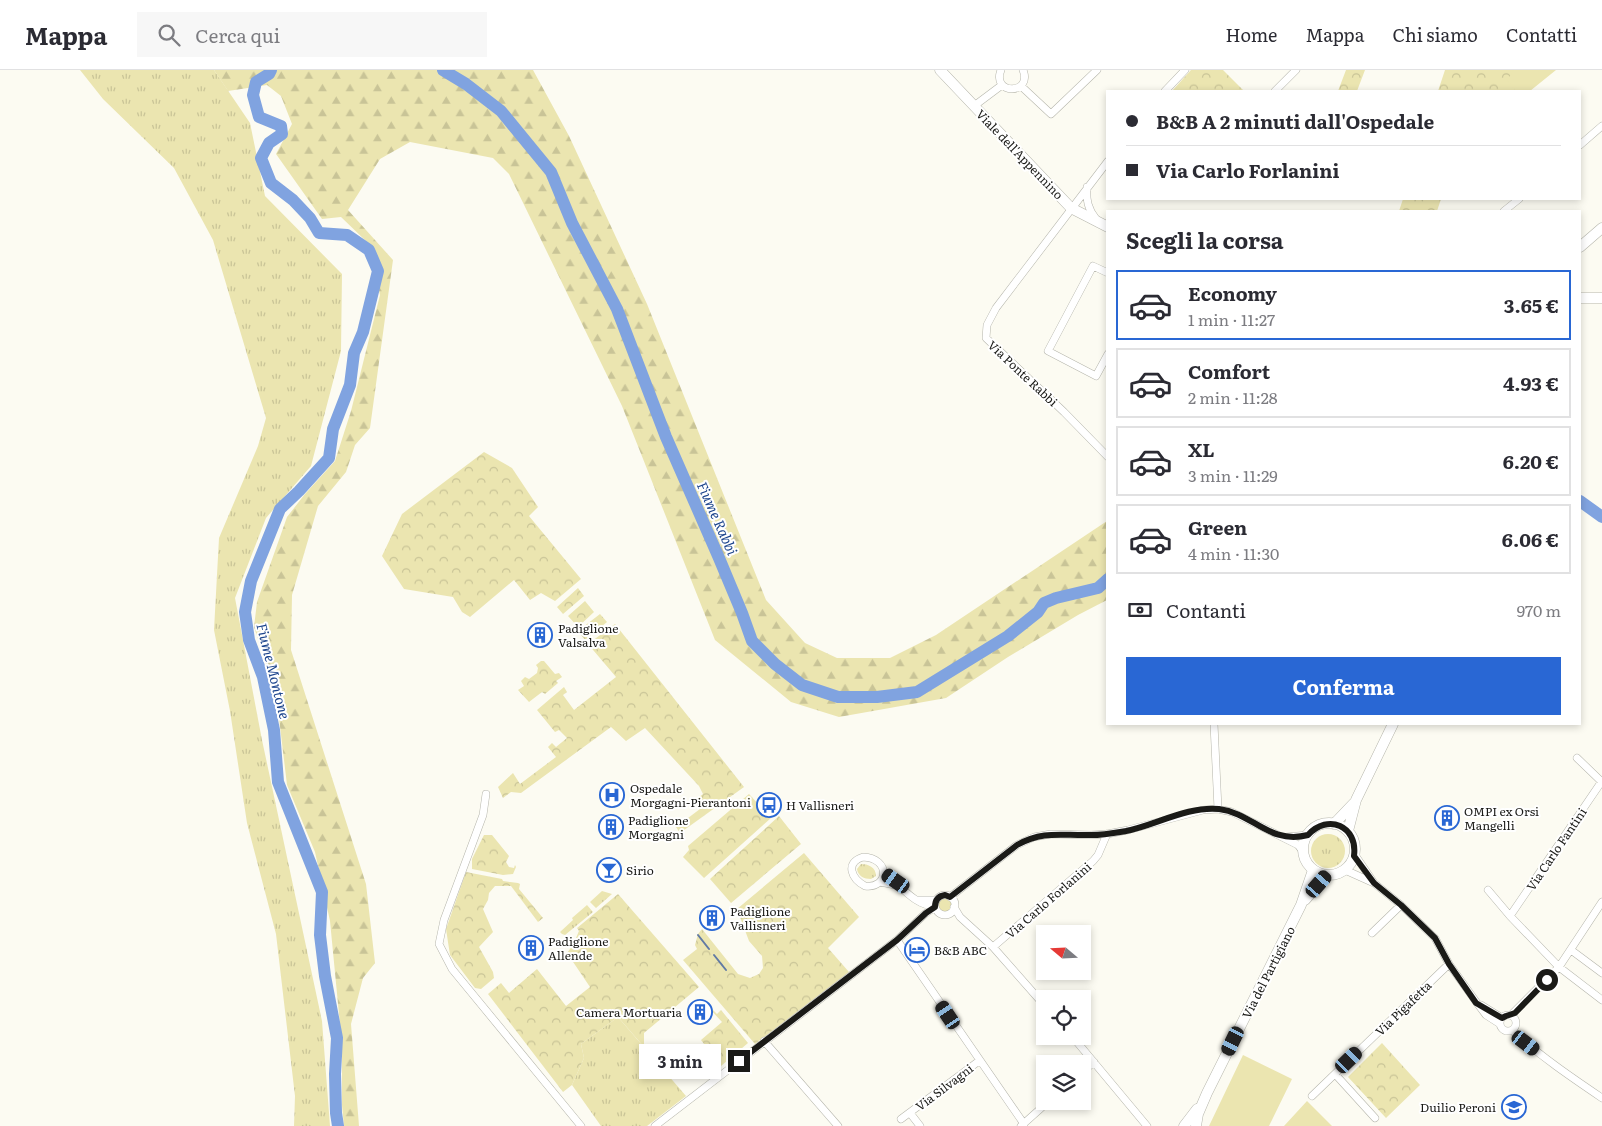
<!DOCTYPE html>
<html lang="it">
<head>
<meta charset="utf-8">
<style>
	:root { --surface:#fff; --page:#f7f7f7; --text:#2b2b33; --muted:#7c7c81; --line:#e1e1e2; --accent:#2967d4 }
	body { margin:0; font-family:Literata,serif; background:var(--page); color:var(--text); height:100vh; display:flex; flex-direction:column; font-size:19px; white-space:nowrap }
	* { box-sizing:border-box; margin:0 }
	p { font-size:16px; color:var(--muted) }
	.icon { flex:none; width:28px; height:28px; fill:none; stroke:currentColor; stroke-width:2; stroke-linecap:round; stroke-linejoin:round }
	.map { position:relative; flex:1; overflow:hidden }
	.sheet { position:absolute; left:1106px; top:140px; width:475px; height:515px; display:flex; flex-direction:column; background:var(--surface); border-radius:0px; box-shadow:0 2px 8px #0003 }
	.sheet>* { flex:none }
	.hud { position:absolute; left:1106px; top:20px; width:475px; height:110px; border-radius:0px; box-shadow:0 2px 8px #0003; display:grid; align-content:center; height:110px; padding:0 20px; background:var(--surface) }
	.needle { width:32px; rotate:289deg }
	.controls { position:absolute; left:1036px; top:855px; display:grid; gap:10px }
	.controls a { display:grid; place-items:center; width:55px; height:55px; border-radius:0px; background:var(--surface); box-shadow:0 2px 8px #0003; font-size:25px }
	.end { position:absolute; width:22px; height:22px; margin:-11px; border:6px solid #1a1a17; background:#fff; box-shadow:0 0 0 2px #fff }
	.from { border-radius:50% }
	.bubble { position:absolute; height:35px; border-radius:0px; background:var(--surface); box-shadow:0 2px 8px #0003; font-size:16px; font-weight:700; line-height:35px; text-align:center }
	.car { position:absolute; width:15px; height:30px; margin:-15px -8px; border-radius:6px; box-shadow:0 0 4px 1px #0007; background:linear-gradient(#222 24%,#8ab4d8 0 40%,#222 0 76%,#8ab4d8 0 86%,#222 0) }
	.hud b { display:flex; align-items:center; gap:18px; height:48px; font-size:19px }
	.hud b+b { border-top:1px solid var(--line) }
	.hud i { width:12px; height:12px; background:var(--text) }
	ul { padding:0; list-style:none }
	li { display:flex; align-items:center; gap:15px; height:70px; margin:0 10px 8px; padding:0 10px; border:2px solid var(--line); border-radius:0px }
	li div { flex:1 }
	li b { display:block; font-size:19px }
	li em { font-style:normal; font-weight:700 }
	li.active { border-color:var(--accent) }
	li>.icon { width:45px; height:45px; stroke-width:1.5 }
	h2 { padding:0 20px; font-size:22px; line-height:60px }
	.pay { display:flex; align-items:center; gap:12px; height:55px; padding:0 20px; font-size:19px }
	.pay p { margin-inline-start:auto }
	.cta { display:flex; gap:10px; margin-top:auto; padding:10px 20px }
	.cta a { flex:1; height:58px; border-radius:0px; background:var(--accent); color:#fff; font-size:20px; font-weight:700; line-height:58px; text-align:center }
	header { display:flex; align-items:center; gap:30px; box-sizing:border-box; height:70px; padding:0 25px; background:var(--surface); border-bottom:1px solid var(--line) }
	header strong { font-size:24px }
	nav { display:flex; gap:28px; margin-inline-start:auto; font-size:18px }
	.search { width:350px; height:45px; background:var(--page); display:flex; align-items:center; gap:12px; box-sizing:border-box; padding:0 18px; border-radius:0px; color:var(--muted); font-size:19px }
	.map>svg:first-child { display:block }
	.grass { fill:url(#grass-tufts) }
	.forest { fill:url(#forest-firs) }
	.park { fill:url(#park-crowns) }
	.pitch { fill:#ebe5b0 }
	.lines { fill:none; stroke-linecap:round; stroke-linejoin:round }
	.stream { stroke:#617aa4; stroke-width:2 }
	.river { stroke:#80a3e0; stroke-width:12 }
	.street-casing { stroke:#b5b5ab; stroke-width:8 }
	.secondary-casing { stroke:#b5b5ab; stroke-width:11 }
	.street { stroke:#fff; stroke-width:7 }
	.secondary { stroke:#fff; stroke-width:10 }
	.route { stroke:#1a1a17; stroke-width:6 }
	.labels { text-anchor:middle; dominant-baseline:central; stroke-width:4; stroke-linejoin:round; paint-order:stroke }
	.street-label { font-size:12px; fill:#1a1a17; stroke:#fff }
	.poi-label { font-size:12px; fill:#1a1a17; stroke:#fff; text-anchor:start }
	.water-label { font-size:14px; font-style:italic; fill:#1d458d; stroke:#fff }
</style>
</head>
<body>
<header>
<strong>Mappa</strong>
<div class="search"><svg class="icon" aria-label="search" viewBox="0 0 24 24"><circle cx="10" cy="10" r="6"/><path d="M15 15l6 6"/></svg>Cerca qui</div>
<nav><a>Home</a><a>Mappa</a><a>Chi siamo</a><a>Contatti</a></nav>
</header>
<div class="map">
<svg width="1602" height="1056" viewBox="0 0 1602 1056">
	<defs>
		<pattern id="grass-tufts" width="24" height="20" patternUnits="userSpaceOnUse" patternTransform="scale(1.25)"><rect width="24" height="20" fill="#ebe5b0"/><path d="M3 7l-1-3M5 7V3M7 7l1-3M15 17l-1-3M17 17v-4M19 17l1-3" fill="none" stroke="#c9c497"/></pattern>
		<pattern id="forest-firs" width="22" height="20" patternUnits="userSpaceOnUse" patternTransform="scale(1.25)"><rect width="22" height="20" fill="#ebe5b0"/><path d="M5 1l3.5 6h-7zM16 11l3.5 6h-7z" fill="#c9c497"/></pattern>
		<pattern id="park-crowns" width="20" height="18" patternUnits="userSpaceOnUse" patternTransform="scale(1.25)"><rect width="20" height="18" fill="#ebe5b0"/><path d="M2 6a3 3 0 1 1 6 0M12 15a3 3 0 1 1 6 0" fill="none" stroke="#c9c497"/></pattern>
	</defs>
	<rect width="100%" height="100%" fill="#fcfbf2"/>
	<path class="grass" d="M80,0H214L250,53L265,126L342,204L341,281L311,396L266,448L235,528L262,670L322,951L330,1056H294L295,1026L276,864L247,753L230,641L214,560L219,468L258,376L266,348L213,170L174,98L103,29Z
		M1311 781a17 17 0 1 1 34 0a17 17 0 1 1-34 0Z
		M861,794C868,794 876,797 876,806L871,809C864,809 858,806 857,799Z
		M602,821L612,824L596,838L590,832Z
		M938 835a7 7 0 1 1 14 0a7 7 0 1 1-14 0Z
		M587,835L593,842L565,865L562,864L560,862L573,850L572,848Z
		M618,947L686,1026L647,1056H601L572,1015L584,988L581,974Z"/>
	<path class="forest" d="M214,0H533L569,66L647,234L766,530L805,573L837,588H890L936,565L1107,451V530L1078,545L1008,587L946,628L839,647L791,632L715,570L622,336L509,104L493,88L410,72L380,89L348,140L393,190L370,358L355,375L346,402L318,436L292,525L291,580L366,814L375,893L363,908L351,954L359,1056H344L342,1035V975L330,851L315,782L287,715L276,623L254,557L257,532L287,447L305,424L335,391L351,341L380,225L368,173L341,147L322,149L276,84L292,54L281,26L267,15L228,21Z"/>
	<path class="park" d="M1191,0H1223L1244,21H1172Z
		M1346,0H1365L1357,21H1338Z
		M1445,0H1556L1530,21H1438Z
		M1403,129H1441L1437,141H1399Z
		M484,382L512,398L538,437L529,446L581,509L555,531L541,523L530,530L514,510L470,547L462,542L453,527L404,519L382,486L402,444Z
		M578,518L584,526L563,544L557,537Z
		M585,531L594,542L578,557L568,546Z
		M600,544L607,552L585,570L578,561Z
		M615,554L744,717L680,763L676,757L700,739L693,732L703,724L699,716L645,658L626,671L611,657L521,723L511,722L503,728L498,717L513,703L520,714L556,687L548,677L552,673L556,677L567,668L559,660L555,662L537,640L564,617L567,622L563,625L574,640L616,607L588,574Z
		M541,591H544L555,604L559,603L562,607L556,611L558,613L545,624L542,622L529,632L518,620L524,616L521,611L525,607L529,609L537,603L538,598L536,595Z
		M749,724L771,748L704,808L683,787L689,780L688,776Z
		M779,746L801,774L731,833L710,809Z
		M484,765H492L509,786L506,792L509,797L514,798L515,795L516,797L513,804L503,805L472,799V789Z
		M804,783L859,847L828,878L849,902L755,974L683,890L697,879L695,875L698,864L702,859L738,904L750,908L759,904L763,898L762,886L749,871L737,839Z
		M466,802L502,809L503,811L518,813L520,814L519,819L543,848L538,852L511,816H495L489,823L488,830L483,839L493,862L479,877L493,902L494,908L481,919L475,918L450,885L446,859Z
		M618,824L699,917L644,963V977L618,947L581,974L584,988L572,1015L563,1022L488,924L501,913L509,923L537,899L566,936L590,917L567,883L573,875L579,861L577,858Z
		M710,937L717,944L721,940L748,973L721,996L701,970L722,952L709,938Z
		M1382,973L1420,1015L1386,1048L1348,1007Z"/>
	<path class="pitch" d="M1514,0H1552L1527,21H1516L1507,10Z
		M1243,985L1292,1009L1269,1056H1209Z
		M1307,1031L1332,1056H1284Z"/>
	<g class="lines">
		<path class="stream" d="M698,865L709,879
			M714,885L726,900"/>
		<path class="river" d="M271,0L269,4L256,12L253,25L259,47L281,56L282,64L269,73L261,88L271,113L293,130L310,148L319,163L347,165L369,180L378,201L363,262L354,283L350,315L333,359L329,388L299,421L280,439L251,511L245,542L249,570L263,607L274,660L278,712L322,822L320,865L325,906L337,968L335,1004L336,1043L338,1056
			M443,0L466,14L501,41L551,102L572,153L617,239L666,367L719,488L742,543L752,571L775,594L802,615L838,627H877L917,622L1008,566L1038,542L1044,533L1056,528L1098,518L1108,509
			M1580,431L1602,447"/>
		<defs>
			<path id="street" d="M1001,0C991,25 1033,25 1023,0
				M1021,16L1051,44L1097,0
				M1165,21L1185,0
				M1275,21L1296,0
				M974,36L1002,15
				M1580,75L1602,56
				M1108,91L996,238L987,255L986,268L1064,342L1108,387
				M1087,117C1086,130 1088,139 1096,149
				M1504,141L1519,129
				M1108,203L1093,196L1048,281L1096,306L1108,284
				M1214,654L1218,739
				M1577,688L1602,712
				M486,724L483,745L444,850L439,874L452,899L581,1056
				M1286,767L1308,765
				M1355,785L1374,813
				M863,787C891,788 889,819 865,816C852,809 844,793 863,787Z
				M1345,800L1374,813L1401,835L1435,868L1449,894L1477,933L1486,945L1500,954
				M884,803C900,814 914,836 935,836
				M880,812L900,816
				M1488,820L1510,846L1559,897L1602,930
				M935 835a10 10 0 1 1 20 0a10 10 0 1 1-20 0Z
				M950,827L1017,775L1034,767L1051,764L1091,765L1107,764L1128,760L1203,740L1218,739L1232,742L1298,775L1304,783
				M917,830H936
				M954,837L960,847L993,877L1045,936
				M1510,846L1602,711
				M1372,863L1401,835
				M897,870L1024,1054
				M993,877L1093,791L1098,785L1107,764
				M1571,880L1602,903
				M1481,935L1502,948
				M1500 953a8 8 0 1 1 16 0a8 8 0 1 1-16 0Z
				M1511,945L1559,897L1602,832
				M1513,961C1540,986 1571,1007 1602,1028
				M1072,966L1147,1056
				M764,971L838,1056
				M1082,1002L1094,992
				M1335,1004L1375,1048
				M1312,1026L1449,894
				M910,1043L920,1056
				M901,1049L979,991
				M655,1056L897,870L926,843L935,837
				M1021,1056L1049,1031"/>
			<path id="secondary" d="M940,0L1071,138L1108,157
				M1580,177L1602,158
				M1580,228H1602
				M1303 779a26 26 0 1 1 52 0a26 26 0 1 1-52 0Z
				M1334,754L1354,733
				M1348,761L1356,730L1393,654
				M1305,830L1327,805
				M1184,1056L1197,1039
				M1196,1056L1198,1044L1207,1023L1301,835L1313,800"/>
		</defs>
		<use href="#street" class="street-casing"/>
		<use href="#secondary" class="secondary-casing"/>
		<use href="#street" class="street"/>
		<use href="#secondary" class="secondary"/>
	</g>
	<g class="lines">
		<path class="route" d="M739,991L897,870L926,843L935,837C935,830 938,826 945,825L950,827L1017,775C1044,760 1062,766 1091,765C1103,765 1114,763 1126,761C1156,755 1187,736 1219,739C1253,743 1269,775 1308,765C1328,743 1358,756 1354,786L1374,813L1401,835L1435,868L1449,894L1476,933L1502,948L1506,946L1515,943L1547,910"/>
	</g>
	<defs>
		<symbol id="building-ring" viewBox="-11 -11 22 22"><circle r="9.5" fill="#fff" stroke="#2967d4" stroke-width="1.5"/><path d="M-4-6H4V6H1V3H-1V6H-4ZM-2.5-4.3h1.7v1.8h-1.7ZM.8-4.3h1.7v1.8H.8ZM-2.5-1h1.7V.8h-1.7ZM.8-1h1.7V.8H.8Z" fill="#2967d4"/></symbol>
		<symbol id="hospital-ring" viewBox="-11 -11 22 22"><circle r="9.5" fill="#fff" stroke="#2967d4" stroke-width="1.5"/><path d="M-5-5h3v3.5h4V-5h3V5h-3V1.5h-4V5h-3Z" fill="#2967d4"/></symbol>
		<symbol id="bus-ring" viewBox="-11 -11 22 22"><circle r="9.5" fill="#fff" stroke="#2967d4" stroke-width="1.5"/><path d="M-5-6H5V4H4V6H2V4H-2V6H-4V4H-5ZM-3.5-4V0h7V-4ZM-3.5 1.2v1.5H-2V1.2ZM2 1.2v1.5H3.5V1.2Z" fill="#2967d4"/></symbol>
		<symbol id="bar-ring" viewBox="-11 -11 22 22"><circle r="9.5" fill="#fff" stroke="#2967d4" stroke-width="1.5"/><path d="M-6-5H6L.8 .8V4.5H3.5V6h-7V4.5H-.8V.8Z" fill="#2967d4"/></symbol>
		<symbol id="hotel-ring" viewBox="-11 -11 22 22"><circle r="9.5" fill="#fff" stroke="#2967d4" stroke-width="1.5"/><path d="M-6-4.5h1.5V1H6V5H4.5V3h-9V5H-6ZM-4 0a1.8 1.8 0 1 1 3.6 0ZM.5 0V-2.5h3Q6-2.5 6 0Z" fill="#2967d4"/></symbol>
		<symbol id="school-ring" viewBox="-11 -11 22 22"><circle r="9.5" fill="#fff" stroke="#2967d4" stroke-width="1.5"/><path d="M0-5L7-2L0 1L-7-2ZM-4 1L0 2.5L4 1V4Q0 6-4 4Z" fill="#2967d4"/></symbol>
	</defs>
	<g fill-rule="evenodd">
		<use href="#building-ring" x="526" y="551" width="28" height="28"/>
		<use href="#hospital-ring" x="598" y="711" width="28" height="28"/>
		<use href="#bus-ring" x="755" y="721" width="28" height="28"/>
		<use href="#building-ring" x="1433" y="734" width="28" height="28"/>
		<use href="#building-ring" x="597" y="743" width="28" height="28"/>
		<use href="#bar-ring" x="595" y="786" width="28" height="28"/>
		<use href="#building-ring" x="698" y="834" width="28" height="28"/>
		<use href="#building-ring" x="517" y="864" width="28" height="28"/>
		<use href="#hotel-ring" x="903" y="866" width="28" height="28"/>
		<use href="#building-ring" x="686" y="928" width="28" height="28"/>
		<use href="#school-ring" x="1500" y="1023" width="28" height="28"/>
	</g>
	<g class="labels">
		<g class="street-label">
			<text transform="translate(1020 84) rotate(46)">Viale dell'Appennino</text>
			<text transform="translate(1023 303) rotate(43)">Via Ponte Rabbi</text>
			<text transform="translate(1556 779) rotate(-56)">Via Carlo Fantini</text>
			<text transform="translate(1048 830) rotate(-41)">Via Carlo Forlanini</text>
			<text transform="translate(1268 902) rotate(-63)">Via del Partigiano</text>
			<text transform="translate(1403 938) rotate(-44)">Via Pigafetta</text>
			<text transform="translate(944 1017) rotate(-37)">Via Silvagni</text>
		</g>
		<g class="poi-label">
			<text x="558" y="558">Padiglione<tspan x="558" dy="14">Valsalva</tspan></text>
			<text x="630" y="718">Ospedale<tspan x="630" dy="14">Morgagni-Pierantoni</tspan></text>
			<text x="786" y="735">H Vallisneri</text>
			<text x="1464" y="741">OMPI ex Orsi<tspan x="1464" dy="14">Mangelli</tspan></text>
			<text x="628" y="750">Padiglione<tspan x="628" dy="14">Morgagni</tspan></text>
			<text x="626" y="800">Sirio</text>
			<text x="730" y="841">Padiglione<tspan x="730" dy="14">Vallisneri</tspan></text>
			<text x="548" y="871">Padiglione<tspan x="548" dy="14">Allende</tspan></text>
			<text x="934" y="880">B&amp;B ABC</text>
			<text x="682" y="942" text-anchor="end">Camera Mortuaria</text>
			<text x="1496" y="1037" text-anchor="end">Duilio Peroni</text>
		</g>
		<g class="water-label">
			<text transform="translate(718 448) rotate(66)">Fiume Rabbi</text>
			<text transform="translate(274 601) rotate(76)">Fiume Montone</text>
		</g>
	</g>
</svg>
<div class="controls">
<a><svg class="needle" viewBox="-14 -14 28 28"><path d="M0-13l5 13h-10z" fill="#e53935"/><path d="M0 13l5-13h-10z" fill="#7c7c81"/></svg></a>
<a><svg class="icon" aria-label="locate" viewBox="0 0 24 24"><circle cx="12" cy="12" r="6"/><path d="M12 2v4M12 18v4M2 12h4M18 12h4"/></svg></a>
<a><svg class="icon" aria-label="layers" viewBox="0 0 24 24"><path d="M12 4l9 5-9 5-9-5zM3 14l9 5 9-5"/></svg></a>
</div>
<i class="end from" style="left:1547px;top:910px"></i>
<i class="end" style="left:739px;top:991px"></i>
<div class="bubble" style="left:639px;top:974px;width:82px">3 min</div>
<i class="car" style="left:896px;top:811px;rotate:305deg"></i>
<i class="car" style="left:1319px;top:814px;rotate:41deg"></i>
<i class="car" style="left:948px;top:945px;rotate:326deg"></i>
<i class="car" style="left:1233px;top:971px;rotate:206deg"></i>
<i class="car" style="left:1526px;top:973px;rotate:127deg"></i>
<i class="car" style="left:1349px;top:990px;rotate:46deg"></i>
<div class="hud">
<b><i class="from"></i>B&amp;B A 2 minuti dall'Ospedale</b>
<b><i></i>Via Carlo Forlanini</b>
</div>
<section class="sheet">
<h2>Scegli la corsa</h2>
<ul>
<li class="active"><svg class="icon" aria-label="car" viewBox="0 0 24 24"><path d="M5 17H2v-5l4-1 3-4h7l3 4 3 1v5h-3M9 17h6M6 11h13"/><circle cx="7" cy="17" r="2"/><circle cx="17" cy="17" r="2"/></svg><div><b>Economy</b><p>1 min · 11:27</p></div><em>3.65 €</em></li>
<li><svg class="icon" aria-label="car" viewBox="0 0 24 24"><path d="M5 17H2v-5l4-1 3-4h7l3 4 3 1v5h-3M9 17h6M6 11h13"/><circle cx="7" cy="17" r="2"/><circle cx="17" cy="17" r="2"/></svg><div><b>Comfort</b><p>2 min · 11:28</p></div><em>4.93 €</em></li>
<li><svg class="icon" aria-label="car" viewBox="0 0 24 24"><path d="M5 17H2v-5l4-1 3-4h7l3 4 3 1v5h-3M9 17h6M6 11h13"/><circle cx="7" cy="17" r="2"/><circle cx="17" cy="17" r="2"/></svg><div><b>XL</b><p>3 min · 11:29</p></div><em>6.20 €</em></li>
<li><svg class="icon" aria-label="car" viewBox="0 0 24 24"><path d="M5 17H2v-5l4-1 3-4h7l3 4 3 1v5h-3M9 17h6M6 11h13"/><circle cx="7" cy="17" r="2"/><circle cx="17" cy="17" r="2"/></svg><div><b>Green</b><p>4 min · 11:30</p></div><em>6.06 €</em></li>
</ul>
<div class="pay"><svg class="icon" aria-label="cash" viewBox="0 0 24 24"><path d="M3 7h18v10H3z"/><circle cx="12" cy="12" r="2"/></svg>Contanti<p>970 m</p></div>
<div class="cta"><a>Conferma</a></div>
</section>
</div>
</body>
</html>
